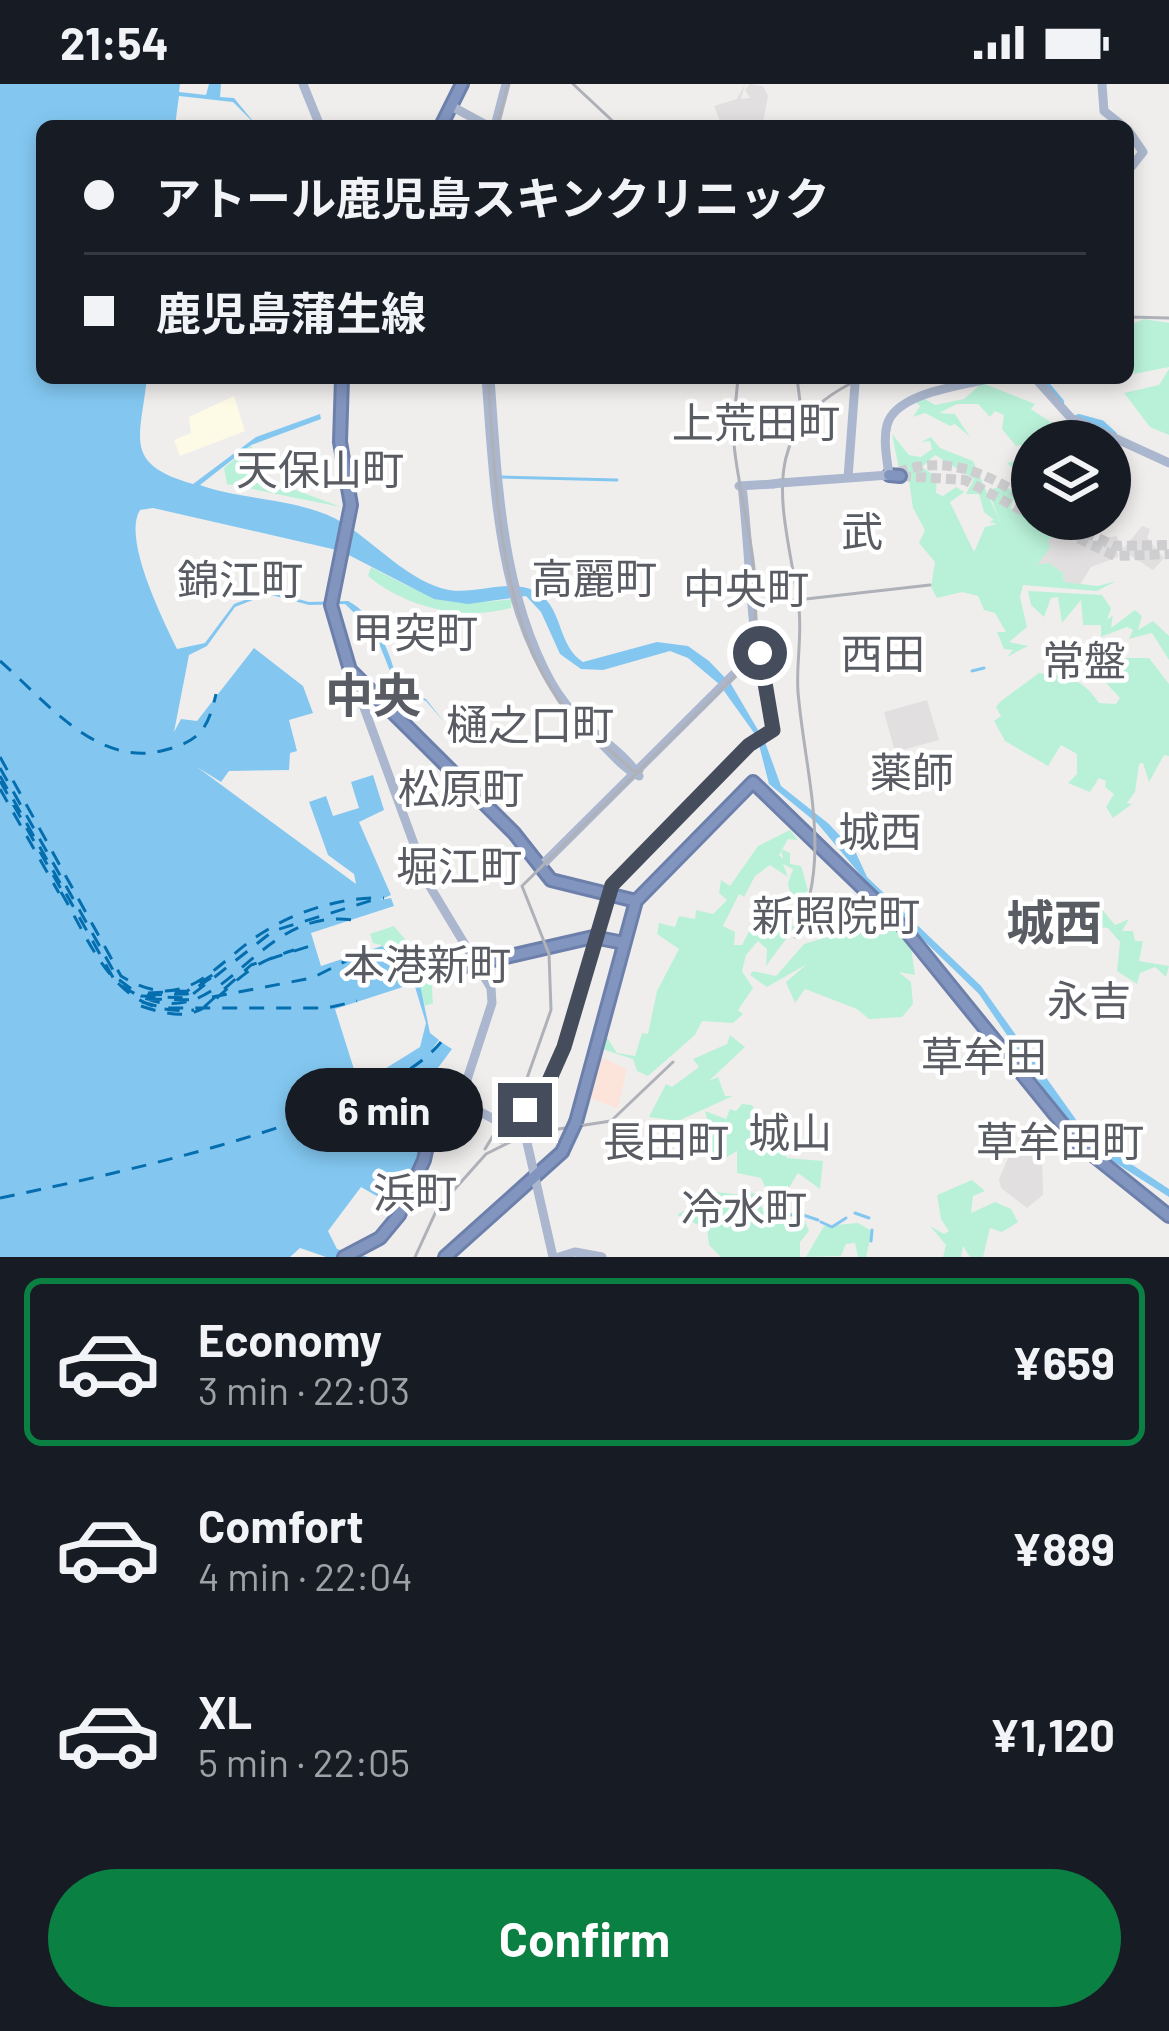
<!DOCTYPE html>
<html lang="en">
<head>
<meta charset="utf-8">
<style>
	:root { --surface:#171b24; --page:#20242c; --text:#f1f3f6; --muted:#9ea1a6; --line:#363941; --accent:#0b8043 }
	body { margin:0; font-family:Barlow,"Noto Sans JP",sans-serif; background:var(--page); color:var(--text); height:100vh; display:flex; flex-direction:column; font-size:45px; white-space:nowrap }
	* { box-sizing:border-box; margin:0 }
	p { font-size:39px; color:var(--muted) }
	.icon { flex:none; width:66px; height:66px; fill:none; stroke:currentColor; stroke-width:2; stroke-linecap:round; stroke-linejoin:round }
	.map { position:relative; height:1173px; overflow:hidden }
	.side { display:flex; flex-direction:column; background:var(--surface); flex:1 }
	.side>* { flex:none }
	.banner { position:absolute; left:36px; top:36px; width:1098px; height:264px; border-radius:18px; box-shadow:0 6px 18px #0003; display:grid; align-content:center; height:264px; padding:0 48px; background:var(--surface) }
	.tools { position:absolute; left:1011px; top:336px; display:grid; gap:24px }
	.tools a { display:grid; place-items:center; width:120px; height:120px; border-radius:50%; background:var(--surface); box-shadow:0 6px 18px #0003; font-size:60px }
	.end { position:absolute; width:54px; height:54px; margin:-27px; border:15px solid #454d5c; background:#fff; box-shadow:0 0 0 6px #fff }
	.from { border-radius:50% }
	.bubble { position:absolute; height:84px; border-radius:42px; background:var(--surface); box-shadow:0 6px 18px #0003; font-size:39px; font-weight:700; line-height:84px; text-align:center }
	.banner b { display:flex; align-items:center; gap:42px; height:114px; font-size:45px }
	.banner b+b { border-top:3px solid var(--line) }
	.banner i { width:30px; height:30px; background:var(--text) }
	ul { padding:21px 0 0; list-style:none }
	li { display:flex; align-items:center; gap:36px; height:168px; margin:0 24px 18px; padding:0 24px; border:6px solid transparent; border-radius:18px }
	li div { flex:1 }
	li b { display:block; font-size:45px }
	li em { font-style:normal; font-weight:700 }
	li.selected { border-color:var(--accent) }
	li>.icon { width:108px; height:108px; stroke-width:1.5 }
	.cta { display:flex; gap:24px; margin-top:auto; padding:24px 48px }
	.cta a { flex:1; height:138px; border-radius:72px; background:var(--accent); color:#fff; font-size:48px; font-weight:700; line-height:138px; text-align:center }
	.status { display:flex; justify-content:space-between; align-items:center; height:84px; padding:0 60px; background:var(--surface); direction:ltr }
	.status svg { height:33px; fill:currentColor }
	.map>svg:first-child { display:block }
	.commercial { fill:#fdfae5 }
	.education { fill:#e1dfdf }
	.medical { fill:#fce4db }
	.green { fill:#b9f1d8; fill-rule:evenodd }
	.water { fill:#83c7f0; fill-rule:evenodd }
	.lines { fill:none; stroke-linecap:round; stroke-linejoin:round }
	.stream { stroke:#83c7f0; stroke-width:3 }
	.river { stroke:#83c7f0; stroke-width:8 }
	.ferry { stroke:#056eaf; stroke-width:3; stroke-dasharray:15 12; stroke-linecap:butt }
	.highway-tunnel { stroke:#ceced0; stroke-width:10; stroke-dasharray:10 5; stroke-linecap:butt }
	.highway-casing { stroke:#6d80ab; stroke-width:16 }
	.major { stroke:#abb7ce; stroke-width:9 }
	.highway { stroke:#8295bf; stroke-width:10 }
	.tram { stroke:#afb1b8; stroke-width:3 }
	.rail { stroke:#afb1b8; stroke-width:3 }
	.highway-bridge-casing { stroke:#6d80ab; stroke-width:16; stroke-linecap:butt }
	.major-bridge { stroke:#abb7ce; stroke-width:9 }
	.highway-bridge { stroke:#8295bf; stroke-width:10 }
	.route { stroke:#454d5c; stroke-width:15 }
	.labels { text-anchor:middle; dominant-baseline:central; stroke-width:9; stroke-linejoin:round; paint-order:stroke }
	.quarter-label { font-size:42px; fill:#5a5c63; stroke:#fff }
	.district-label { font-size:48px; font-weight:bold; fill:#5a5c63; stroke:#fff }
</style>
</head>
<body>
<div class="status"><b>21:54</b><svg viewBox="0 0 49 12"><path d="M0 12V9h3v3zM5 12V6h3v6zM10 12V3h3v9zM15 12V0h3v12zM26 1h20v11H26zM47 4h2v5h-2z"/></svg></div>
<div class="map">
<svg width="1169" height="1173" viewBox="0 0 1169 1173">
	<rect width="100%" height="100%" fill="#f0eeed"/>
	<path class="commercial" d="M234,312L245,347L180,372L174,356L191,349L189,333Z"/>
	<path class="education" d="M745,0L741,15L750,14L745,6L750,0L763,2L768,12L763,39L722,42L714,22L737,15Z
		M1142,442L1150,445L1147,454L1164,474L1153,486L1117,463L1118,473L1091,483L1080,501L1064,498L1063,489L1050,482H1036L1047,457L1060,449L1066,455L1069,451L1094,457L1116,452L1124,464Z
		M927,616L939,656L895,668L884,628Z
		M1009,1072H1042L1043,1111L1027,1124L1001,1104L999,1095Z"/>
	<path class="medical" d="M597,971L627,985L618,1025L586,1012Z"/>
	<path class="green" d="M1144,235L1169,239V283L1134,290L1128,242Z
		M1169,285V351L1150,343L1124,309L1159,301Z
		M982,299L1035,320L1031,325L1052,339L1046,346L1055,357H1032V370L1028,360L1016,362L1002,345L1004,331L995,327L990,333L978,320H957L939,329L955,330L970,353L955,340L950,342L925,329L913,333L920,322L916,319L923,314L935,321L964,315Z
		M892,350L909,371L921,373L932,365L930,357L921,358L931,353L940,364L973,377L1001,440L988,406L1004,402L1016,409L1010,425L1023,422L1030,399L1010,395L1015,386L1007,379L1024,375L1026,380L1019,384L1032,387V435H1082L1066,455L1059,449L1048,456L1050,464L1037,481L1049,479L1063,489L1064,498L1098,502L1116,497L1097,507L1023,501L1020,513L1027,543L1009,558L1028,562L1007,573L1013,566L1004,565L997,548H1006L995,529L984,526L978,512L962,508L937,514L931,503L935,478L919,459L925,446L913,424L908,390L899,385ZM935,371L974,395L966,410H979L984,428L994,436L989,438L997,440L985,443L974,468L950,418L964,408L956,403L943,412L936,409L937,394L922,383Z
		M251,361L266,395L341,423L227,400L224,384Z
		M371,483C427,512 446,524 512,515L511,524C464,537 406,524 368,492Z
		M1028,507L1102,511L1111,524L1107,536L1113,531L1111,544L1135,526L1142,532L1138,546L1153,537L1169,552V576L1152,549L1129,555L1133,546L1127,543L1101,553V541H1083L1081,516L1062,539L1058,513L1051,514L1044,533L1031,521Z
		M1076,567L1096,574H1149L1169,600V672L1164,671L1149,698L1143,679L1139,680L1135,708L1127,719L1132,720L1113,734L1106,723L1114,710L1105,703L1106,697L1099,694L1090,708L1068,699L1077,690V670L1061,661L1048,682L1005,657L994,637L1001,632L996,623L1001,617L1039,589C1070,593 1083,595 1099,619L1116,620L1120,614L1095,587L1069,575Z
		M790,746L798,756L788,755L779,771L783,775L781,765L790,769V780L801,782L808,806L797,820L792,819L788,799L793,785L783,780L788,793L770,781L755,792L744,813L739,810L723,842L735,848L734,861H742L766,815H773L775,830L795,843L766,882L767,865L758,857L746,871L742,887L753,904L738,926L743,930L733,939L702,937L695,951L648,992L637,987L633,975L602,965L606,952L617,969L635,972L642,949L648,950L657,907L679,865L657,850L659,839L675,843L679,832L695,835L696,826L713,830L727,816L719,809L721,796L730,802L758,762Z
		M854,812L910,856L915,891L899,888L911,898L913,920L902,933L869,935L857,925L805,905L795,919L786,898L807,880L767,903L750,891L753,887L776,892L804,860L830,852L835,843H827Z
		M1100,823L1115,841L1129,835L1122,847H1133L1135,857H1143L1139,877L1169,882L1166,893L1155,883L1140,889L1137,900L1117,887L1120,858L1108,844L1096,843L1102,836Z
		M394,842C426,882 431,867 433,919L425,922L415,885L402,886L381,861L373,859L370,850Z
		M730,951L745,963L709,997L718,993L725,1012H733L678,1037L649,1033L666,1000L672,1003L699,983L693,975L727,960Z
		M742,1020L752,1021L759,1035L773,1037L787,1074L823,1077L820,1105L798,1089L785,1110L770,1113L761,1094L737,1089V1067L715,1080L687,1055L707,1035L705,1027L726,1035L730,1025L736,1027Z
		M972,1096L985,1107L973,1112L971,1129L995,1118L1011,1125L1018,1138L1002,1148L990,1144L983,1173H970L963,1162L961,1173H943L946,1161L930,1142L944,1150L949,1147L941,1135L937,1111Z
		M716,1108L741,1111L743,1119L754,1118L748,1108L756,1110L770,1142L774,1123L782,1134L805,1137L809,1147L800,1158V1173H721L709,1161L707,1145L677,1131Z
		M858,1139L872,1147L866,1173H858L855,1159L846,1160L841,1172L806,1173L824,1142Z"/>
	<path class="water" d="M0,0H180L179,8L206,11L209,0H221L220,13L234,14L257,42L233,18L179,12L175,42H42V294H147C140,356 123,380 193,400L256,353L320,330L321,335L251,361L200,401C244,417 303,414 343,439C378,461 409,498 449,506C478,511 514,492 540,510C563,527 558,562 583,578L657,558L688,562L709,577L731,600L765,658L781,702L829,740L856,769L867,793L981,902L1087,1051L1169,1105V1113L1086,1060L1069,1042L979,910L879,813L818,740L769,700L757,653L719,600L688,574L670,567L603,586L581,585L560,570L541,528L526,512L468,520L434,515L341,467L153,424L140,426C122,454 163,536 177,565L205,559L234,520L269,507L309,518L348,517C376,531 394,575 398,604L426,615L444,638L426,617L397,605L375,549L345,520L309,521L268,510L235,523L207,562L189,571L174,648L181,635L197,637L254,564L303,602L313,629L289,636L297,667L290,669L289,686L229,687L221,698L197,683L356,800L354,790L328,771L309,718L326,712L333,732L359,724L351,698L373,691L384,726L359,738L391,811L380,816L391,814L394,822L311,849L321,882L382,862L402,886H417L430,949L439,956L431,967L441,958L452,965L397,1039L395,1048L425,1063L409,1095L397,1089L382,1115L361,1103L328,1147L337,1165L368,1173H326L300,1164L290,1173H0ZM412,893L426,939L420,963L359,1001L335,925L406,902Z"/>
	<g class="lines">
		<path class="stream" d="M501,393L617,396
			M972,587L984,584
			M779,1122L782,1132L800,1130L818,1136
			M855,1129L869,1134
			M821,1138L832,1143L846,1134
			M871,1157L872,1146"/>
		<path class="river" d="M1040,294L1060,318
			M1079,334L1101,340L1113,351"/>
		<path class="ferry" d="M0,577C46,617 98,685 165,666C200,657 208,645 216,610
			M0,673L121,892C189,934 214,877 267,846C302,825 344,813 384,814
			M0,684L118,895L141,912L188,914L273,847L376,815
			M0,692L115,897C222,976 245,821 353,836
			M0,697L61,805
			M0,705L59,809
			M61,808C94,865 117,934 194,926
			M148,909L187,907L217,888
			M147,911L187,910L215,891
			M212,913L312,894L364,868
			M147,915L197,916
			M142,918L164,924H327L357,917
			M141,922C205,944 205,919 250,886C263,876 279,871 294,866
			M204,923L251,881L313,861
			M0,1114C100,1093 380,1035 441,958"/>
		<path class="highway-tunnel" d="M898,388C948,370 990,390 1032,419
			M901,392L965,396L1032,432
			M1038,435L1115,472L1169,470
			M1058,435L1115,462L1169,461"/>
		<defs>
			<path id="highway" d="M441,42L462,0
				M342,294L340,358L351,421L331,521L350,586L514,749L551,796L636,817
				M889,391L900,392
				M467,882L593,853L624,859
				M576,1038L636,817L753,698L902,842L1078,1059L1169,1132
				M344,1173L380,1154L399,1131L424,1076L438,1012
				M445,1173L562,1068"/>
		</defs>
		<use href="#highway" class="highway-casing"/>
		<path class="major" d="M303,0L320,42
			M1102,0L1104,27L1123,42
			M453,23L488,42
			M495,42L506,0
			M1128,46L1143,68L1128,87
			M486,294C496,421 498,564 598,656C610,668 624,685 639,692C620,662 581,645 561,615C501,521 498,401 490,294
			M1035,294L1071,334L1169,379
			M848,394L855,300
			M780,399L889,391C887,376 883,356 887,341C896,308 965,301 993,294
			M739,402L773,400
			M351,588L429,801L491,904L492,919L460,1017L501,1039V1055
			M540,783L736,588L749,549
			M553,1173L521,1032L548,999L565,960L612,801L749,661L773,646C749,566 752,485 742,402
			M559,1173L575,1168L602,1173"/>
		<use href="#highway" class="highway"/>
		<path class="tram" d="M497,42L508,0
			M488,294C495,393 499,544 565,624C584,647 611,666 633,687H642
			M485,1065L526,997L551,926L549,870L522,802L736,591C779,530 740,430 734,360C733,339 736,316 738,294"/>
		<path class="rail" d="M573,0L618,42
			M1128,233L1169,234
			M795,347L801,325L797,294
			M779,518L930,501
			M795,853C834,776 805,691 798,608C796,581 802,553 799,525C787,431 747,346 862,294
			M415,1173L437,1125L486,1070L526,1050L611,1037L673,978"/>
		<defs>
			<path id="highway-bridge" d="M562,1068L576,1038"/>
		</defs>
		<use href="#highway-bridge" class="highway-bridge-casing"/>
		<path class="major-bridge" d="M773,400L780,399"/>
		<use href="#highway-bridge" class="highway-bridge"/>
	</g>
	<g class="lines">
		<path class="route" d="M525,1026L548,999L564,963L612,801L749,661L773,646L760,569"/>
	</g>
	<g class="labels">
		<g class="quarter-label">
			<text x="756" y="337">上荒田町</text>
			<text x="320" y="384">天保山町</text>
			<text x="862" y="446">武</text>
			<text x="594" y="493">高麗町</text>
			<text x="240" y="494">錦江町</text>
			<text x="746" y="503">中央町</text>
			<text x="415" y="547">甲突町</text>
			<text x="883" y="568">西田</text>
			<text x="1084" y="575">常盤</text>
			<text x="530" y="639">樋之口町</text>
			<text x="912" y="687">薬師</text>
			<text x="461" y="703">松原町</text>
			<text x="880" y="746">城西</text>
			<text x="459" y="781">堀江町</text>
			<text x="836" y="830">新照院町</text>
			<text x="427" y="879">本港新町</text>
			<text x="1089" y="915">永吉</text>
			<text x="984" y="971">草牟田</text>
			<text x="790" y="1047">城山</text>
			<text x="666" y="1056">長田町</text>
			<text x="1060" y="1056">草牟田町</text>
			<text x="415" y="1107">浜町</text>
			<text x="744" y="1123">冷水町</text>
		</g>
		<g class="district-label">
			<text x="373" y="610">中央</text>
			<text x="1054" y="837">城西</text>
		</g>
	</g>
</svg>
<div class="tools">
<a><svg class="icon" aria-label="layers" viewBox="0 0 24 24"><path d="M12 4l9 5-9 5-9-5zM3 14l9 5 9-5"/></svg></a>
</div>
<i class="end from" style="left:760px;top:569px"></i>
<i class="end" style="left:525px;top:1026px"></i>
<div class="bubble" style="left:285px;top:984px;width:198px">6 min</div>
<div class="banner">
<b><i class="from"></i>アトール鹿児島スキンクリニック</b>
<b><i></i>鹿児島蒲生線</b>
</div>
</div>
<section class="side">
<ul>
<li class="selected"><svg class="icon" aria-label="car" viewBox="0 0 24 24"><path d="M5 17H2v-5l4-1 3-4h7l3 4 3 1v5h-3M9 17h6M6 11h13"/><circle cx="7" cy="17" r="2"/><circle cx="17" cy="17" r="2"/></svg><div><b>Economy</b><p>3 min · 22:03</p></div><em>¥659</em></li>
<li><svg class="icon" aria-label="car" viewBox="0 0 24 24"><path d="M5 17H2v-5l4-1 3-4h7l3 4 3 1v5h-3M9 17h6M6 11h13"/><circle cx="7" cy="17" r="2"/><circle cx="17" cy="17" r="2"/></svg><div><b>Comfort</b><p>4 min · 22:04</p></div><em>¥889</em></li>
<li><svg class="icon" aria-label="car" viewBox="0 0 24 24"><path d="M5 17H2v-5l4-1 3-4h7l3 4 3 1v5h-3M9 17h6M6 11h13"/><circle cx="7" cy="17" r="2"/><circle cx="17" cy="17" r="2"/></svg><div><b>XL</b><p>5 min · 22:05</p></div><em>¥1,120</em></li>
</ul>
<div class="cta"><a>Confirm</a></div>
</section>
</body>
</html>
